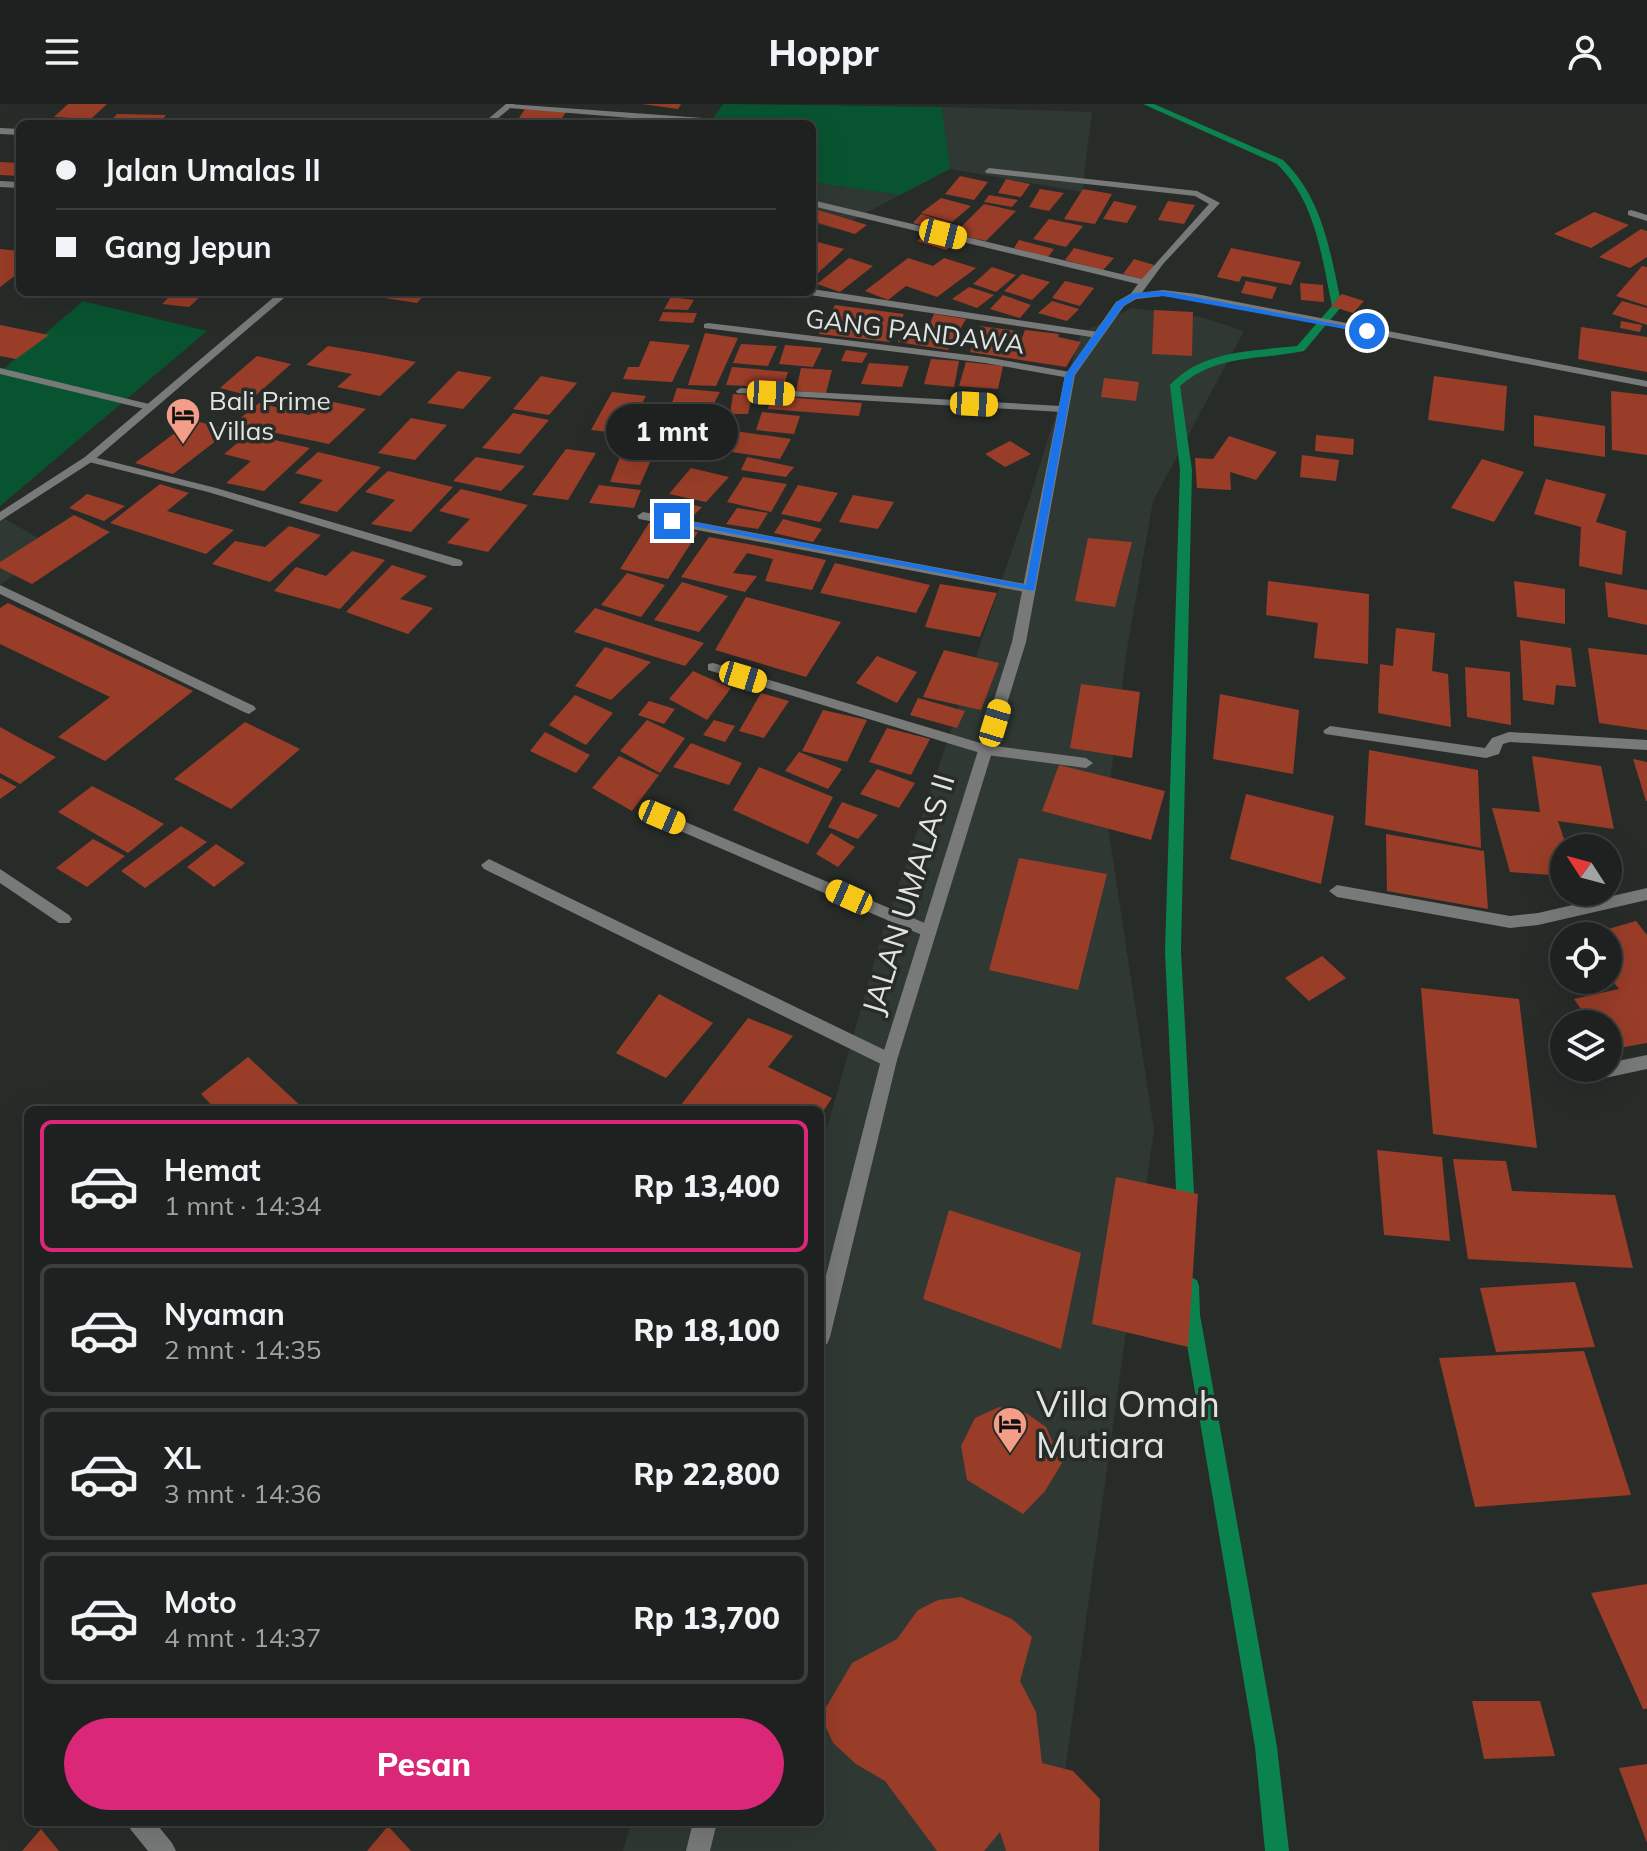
<!DOCTYPE html>
<html lang="id">
<head>
<meta charset="utf-8">
<style>
	:root { --surface:#1e211f; --page:#262928; --text:#f1f3f6; --muted:#a1a3a4; --line:#3c3e3d; --accent:#db2777 }
	body { margin:0; font-family:Mulish,sans-serif; background:var(--page); color:var(--text); height:100vh; display:flex; flex-direction:column; font-size:30px; white-space:nowrap }
	* { box-sizing:border-box; margin:0 }
	p { font-size:26px; color:var(--muted) }
	.icon { flex:none; width:44px; height:44px; fill:none; stroke:currentColor; stroke-width:2; stroke-linecap:round; stroke-linejoin:round }
	.map { position:relative; flex:1; overflow:hidden }
	.details { position:absolute; left:24px; top:1002px; width:800px; height:720px; display:flex; flex-direction:column; background:var(--surface); border-radius:12px; box-shadow:0 8px 32px #0002,0 0 0 2px var(--line) }
	.details>* { flex:none }
	.guide { position:absolute; left:16px; top:16px; width:800px; height:176px; border-radius:12px; box-shadow:0 8px 32px #0002,0 0 0 2px var(--line); display:grid; align-content:center; height:176px; padding:0 40px; background:var(--surface) }
	.needle { width:52px; rotate:306deg }
	.buttons { position:absolute; left:1550px; top:730px; display:grid; gap:16px }
	.buttons a { display:grid; place-items:center; width:72px; height:72px; border-radius:50%; background:var(--surface); box-shadow:0 8px 32px #0002,0 0 0 2px var(--line); font-size:40px }
	.end { position:absolute; width:36px; height:36px; margin:-18px; border:10px solid #1a73e8; background:#fff; box-shadow:0 0 0 4px #fff }
	.from { border-radius:50% }
	.bubble { position:absolute; height:56px; border-radius:28px; background:var(--surface); box-shadow:0 8px 32px #0002,0 0 0 2px var(--line); font-size:26px; font-weight:800; line-height:56px; text-align:center }
	.car { position:absolute; width:24px; height:48px; margin:-24px -12px; border-radius:10px; box-shadow:0 0 6px 2px #0007; background:linear-gradient(#f5c518 24%,#345 0 40%,#f5c518 0 76%,#345 0 86%,#f5c518 0) }
	.guide b { display:flex; align-items:center; gap:28px; height:76px; font-size:30px }
	.guide b+b { border-top:2px solid var(--line) }
	.guide i { width:20px; height:20px; background:var(--text) }
	ul { padding:14px 0 0; list-style:none }
	li { display:flex; align-items:center; gap:24px; height:132px; margin:0 16px 12px; padding:0 24px; border:4px solid var(--line); border-radius:12px }
	li div { flex:1 }
	li b { display:block; font-size:30px }
	li em { font-style:normal; font-weight:800 }
	li.selected { border-color:var(--accent) }
	li>.icon { width:72px; height:72px; stroke-width:1.5 }
	.button { display:flex; gap:16px; margin-top:auto; padding:16px 40px }
	.button a { flex:1; height:92px; border-radius:48px; background:var(--accent); color:#fff; font-size:32px; font-weight:800; line-height:92px; text-align:center }
	header { display:flex; justify-content:space-between; align-items:center; height:104px; padding:0 40px; background:var(--surface); font-size:36px; font-weight:800 }
	.map>svg:first-child { display:block }
	.built { fill:#2f3832 }
	.green { fill:#095430 }
	.lines { fill:none; stroke-linecap:round; stroke-linejoin:round }
	.stream { fill:#0a834e; fill-rule:evenodd }
	.building { fill:#993d28 }
	.minor { fill:#787a79; fill-rule:evenodd }
	.tertiary { fill:#787a79; fill-rule:evenodd }
	.route { fill:#1a73e8 }
	.labels { text-anchor:middle; dominant-baseline:central; stroke-width:7; stroke-linejoin:round; paint-order:stroke }
	.far-street-label { font-size:26px; fill:#e2e4e2; stroke:#282c29 }
	.far-poi-label { font-size:26px; fill:#e2e4e2; stroke:#282c29; text-anchor:start }
	.street-label { font-size:30px; fill:#e2e4e2; stroke:#282c29 }
	.near-poi-label { font-size:36px; fill:#e2e4e2; stroke:#282c29; text-anchor:start }
</style>
</head>
<body>
<header><svg class="icon" aria-label="menu" viewBox="0 0 24 24"><path d="M4 6h16M4 12h16M4 18h16"/></svg>Hoppr<svg class="icon" aria-label="person" viewBox="0 0 24 24"><circle cx="12" cy="8" r="4"/><path d="M4 21q1-7 8-7t8 7"/></svg></header>
<div class="map">
<svg width="1647" height="1747" viewBox="0 0 1647 1747">
	<rect width="100%" height="100%" fill="#282c29"/>
	<path class="built" d="M942,3L1092,8L1082,88L950,65Z
		M812,78L900,91L836,125L812,119Z
		M1132,204L1201,213L1244,227L1153,397L1126,551L1106,710L1154,1026L1054,1747H623L631,1718H820V1049L882,830L1030,393L1081,229Z
		M0,412L54,443L0,481Z"/>
	<path class="green" d="M723,0L942,3L950,65L900,91L812,78V20H709Z
		M83,197L207,227L0,402V268Z"/>
	<g class="lines">
		<path class="stream" d="M1143,0H1154L1283,56C1324,96 1330,149 1342,202L1304,247C1260,256 1216,250 1180,282L1192,366L1181,847L1195,1107L1192,1113L1186,1115L1180,1113L1177,1107L1165,847L1180,366L1170,281C1202,246 1253,247 1297,242L1332,202C1321,150 1316,98 1277,60Z
			M1190,1173L1197,1176L1199,1182L1200,1211L1277,1643L1289,1747H1265L1255,1643L1182,1211L1181,1182L1183,1176Z"/>
	</g>
	<path class="building" d="M68,0H107L91,15L54,13Z
		M642,0H681L678,5Z
		M525,5L566,8L560,17L519,14Z
		M117,10L166,11L159,20H108Z
		M600,14L639,18V20H596Z
		M0,58L20,59V72L0,71Z
		M960,72L988,78L974,96L945,90Z
		M1006,75L1030,80L1021,93L998,89Z
		M1040,85L1064,89L1049,107L1029,103Z
		M1083,85L1112,90L1095,120L1064,115Z
		M989,91L1018,96L1012,103L984,98Z
		M941,94L971,102L952,118L921,109Z
		M1114,97L1137,102L1127,119L1103,115Z
		M1168,97L1195,101L1184,120L1158,116Z
		M984,100L1016,107L986,137L954,130Z
		M812,104L867,121L855,130L812,117Z
		M1594,108L1629,121L1591,144L1554,130Z
		M921,110L948,118L940,126L913,119Z
		M1049,115L1083,122L1066,143L1033,135Z
		M1641,125L1647,127V153L1630,164L1599,153Z
		M927,130L955,139L946,146L917,137Z
		M1019,136L1054,145L1048,153L1014,144Z
		M814,137L844,145L815,172L812,171Z
		M1074,144L1114,154L1103,166L1065,156Z
		M1231,144L1301,158L1291,181L1242,172L1239,178L1217,173Z
		M0,145L20,147V168L0,183Z
		M849,154L873,162L840,188L817,180Z
		M908,154L933,162L944,154L976,164L937,193L906,182L888,196L865,187Z
		M1134,155L1154,161L1146,176L1123,170Z
		M1642,162L1647,163V202L1616,192Z
		M992,163L1016,171L996,188L973,180Z
		M1022,170L1050,178L1032,196L1004,187Z
		M1065,177L1094,184L1080,202L1052,194Z
		M1246,177L1277,183L1272,195L1241,189Z
		M1300,179L1323,181L1324,198L1301,196Z
		M969,183L994,191L977,204L952,195Z
		M174,188H205L189,203L162,200Z
		M383,188H427L417,199L378,193Z
		M1342,190L1364,197L1353,209L1331,202Z
		M1003,191L1031,201L1020,214L990,205Z
		M671,193L694,196L688,206L664,205Z
		M1052,197L1079,205L1067,217L1038,209Z
		M1622,197L1647,204V221L1612,210Z
		M835,201L904,210L890,238L819,230Z
		M1154,206L1193,208L1192,252L1152,250Z
		M663,208L697,209L693,219L659,217Z
		M934,210L966,215L948,246L898,238L905,223L927,226Z
		M1621,217L1642,221L1640,228L1620,224Z
		M0,221L49,231L16,255L0,252Z
		M980,222L1018,227L1010,240L1019,242L1025,226L1059,230L1058,233L1081,238L1066,263L970,248Z
		M1581,223L1647,233V268L1578,255Z
		M705,229L738,234L716,282L688,281Z
		M650,237L690,241L672,278L623,275L628,263H639Z
		M741,240L777,242L768,262L733,259Z
		M785,241L822,244L813,263L779,260Z
		M328,242L376,250L416,258L380,292L337,283L352,270L306,261Z
		M846,246L868,249L862,259L841,257Z
		M257,252L291,260L254,293L220,284Z
		M931,255L959,257L954,283L924,280Z
		M966,258L1003,262L998,285L959,282Z
		M869,259L909,262L902,283L861,280Z
		M732,263L788,268L783,284L726,281Z
		M801,264L832,266L826,289L796,287Z
		M458,267L492,273L463,305L427,299Z
		M541,272L577,279L549,311L513,305Z
		M1434,272L1507,282L1504,327L1428,316Z
		M1104,274L1139,278L1136,297L1101,293Z
		M677,284L720,288L711,305L671,302Z
		M1611,287L1647,291V351L1612,346Z
		M612,288L646,292L625,330L591,326Z
		M733,290L752,291L748,310H730Z
		M771,292L862,299L859,312L768,305Z
		M329,297L366,305L329,340L233,320L259,299L309,311Z
		M762,308L800,312L794,330L756,326Z
		M513,309L549,316L520,350L482,344Z
		M1534,311L1605,322V353L1534,342Z
		M411,314L447,321L415,356L378,349Z
		M192,316L230,326L173,370L135,359Z
		M721,325L791,335L780,355L711,345Z
		M248,330L310,344L264,387L226,379L251,357L224,350Z
		M1316,331L1354,335L1353,351L1315,347Z
		M1229,332L1277,348L1256,376L1230,368L1231,386L1197,384L1195,354L1213,355Z
		M1010,337L1031,350L1005,363L985,350Z
		M566,345L596,349L568,396L532,391Z
		M623,345L655,347L640,381L610,378Z
		M318,348L381,363L337,408L299,399L323,376L295,369Z
		M1302,351L1339,356L1336,377L1300,373Z
		M476,353L525,362L501,387L453,377Z
		M747,353L794,363L786,373L741,366Z
		M1482,355L1524,368L1494,418L1451,404Z
		M691,364L729,373L706,398L669,390Z
		M388,367L453,383L411,428L371,420L395,396L365,388Z
		M743,373L787,380L771,408L727,398Z
		M1546,375L1606,390L1596,418L1626,427L1622,471L1579,462L1581,423L1534,410Z
		M160,380L189,389L167,407L234,426L206,450L110,419Z
		M599,381L641,386L634,404L589,399Z
		M798,381L838,389L820,418L781,410Z
		M461,385L528,401L488,448L447,439L470,415L439,407Z
		M87,390L125,402L104,417L69,404Z
		M853,391L894,398L878,425L839,418Z
		M672,396L702,403L694,411L665,404Z
		M737,404L768,409L758,425L726,420Z
		M74,411L110,428L32,480L0,464V458Z
		M783,415L822,425L813,438L774,429Z
		M649,419L698,428L668,475L620,465Z
		M289,422L321,431L270,478L212,460L235,437L265,443Z
		M709,433L753,441L826,456L812,486L765,477L773,455L747,449L733,469L757,472L745,488L681,473Z
		M1088,434L1132,438L1115,503L1075,497Z
		M352,447L385,456L340,505L274,487L296,463L326,472Z
		M835,459L930,481L916,509L820,489Z
		M392,461L427,472L400,495L433,504L408,530L346,508Z
		M627,469L665,481L641,513L601,501Z
		M1268,477L1369,490L1368,560L1314,554L1318,519L1266,511Z
		M1514,477L1565,485V520L1517,513Z
		M682,478L728,492L699,528L654,516Z
		M1605,478L1647,486V521L1608,513Z
		M940,480L997,489L980,533L925,523Z
		M746,493L841,518L806,573L715,546Z
		M8,499L147,565L193,587L105,657L58,633L110,593L0,540V504Z
		M595,504L704,539L685,562L574,528Z
		M1396,524L1435,529L1432,567L1448,570L1451,623L1378,609L1380,560L1393,562Z
		M1520,536L1571,544L1576,583L1556,581L1554,601L1523,596Z
		M605,543L651,558L611,596L575,582Z
		M1588,544L1647,551V626L1599,619Z
		M944,546L999,559L981,606L923,593Z
		M877,552L917,568L897,599L856,579Z
		M1465,563L1510,568L1511,621L1467,613Z
		M693,567L731,584L707,616L669,595Z
		M1081,580L1140,588L1132,654L1070,644Z
		M761,589L789,597L764,634L739,627Z
		M1220,590L1299,606L1293,670L1213,655Z
		M575,591L613,609L586,641L549,621Z
		M918,594L965,607L957,624L910,611Z
		M649,597L675,605L664,620L638,611Z
		M823,606L867,616L847,658L802,647Z
		M647,616L685,634L660,669L620,647Z
		M714,616L735,622L725,638L703,631Z
		M245,618L300,645L231,705L174,675Z
		M0,623L27,638L56,653L20,680L0,669Z
		M887,624L930,635L911,671L869,658Z
		M545,628L590,651L576,669L530,647Z
		M691,639L742,659L729,681L673,663Z
		M1369,646L1478,666L1481,744L1365,721Z
		M799,648L842,665L828,685L785,667Z
		M619,652L659,671L632,707L592,684Z
		M1532,652L1601,662L1614,725L1558,717L1567,744L1564,772L1510,768L1492,704L1540,708Z
		M1633,655L1647,658V697H1646Z
		M1059,661L1165,687L1151,736L1042,707Z
		M759,663L833,693L808,740L733,706Z
		M877,665L915,679L899,704L860,690Z
		M0,674L17,683L0,695Z
		M92,682L133,703L164,720L128,749L58,708Z
		M1246,690L1334,712L1321,780L1230,755Z
		M842,698L878,711L858,735L828,723Z
		M181,722L207,738L145,784L121,767Z
		M831,729L855,743L838,763L816,750Z
		M1386,730L1484,747L1488,805L1387,787Z
		M93,735L125,752L87,783L56,764Z
		M216,740L245,759L214,783L187,763Z
		M1019,754L1107,770L1078,886L989,866Z
		M1636,817L1647,831V939L1608,946V920H1591L1574,895L1619,885L1608,871V832L1587,831Z
		M1322,852L1346,874L1309,897L1285,874Z
		M1421,884L1519,895L1537,1044L1433,1030Z
		M659,890L713,919L666,974L616,949Z
		M748,914L793,932L768,963L832,994L820,1012V1006H677Z
		M248,953L305,1006H216L201,990Z
		M1377,1046L1442,1053L1450,1137L1384,1131Z
		M1453,1055L1506,1057L1512,1087L1615,1091L1633,1164L1468,1155Z
		M1116,1073L1198,1090L1188,1243L1092,1220Z
		M949,1106L1081,1149L1061,1245L923,1195Z
		M1575,1178L1595,1243L1496,1248L1480,1184Z
		M1584,1247L1631,1391L1475,1403L1439,1254Z
		M999,1303L1026,1309L1046,1323L1062,1359L1045,1387L1023,1410L967,1376L961,1342L975,1314Z
		M1647,1480V1605H1643L1591,1489Z
		M961,1493L1012,1515L1032,1533L1020,1577L1036,1608L1042,1659L1073,1667L1100,1695L1099,1747H1006L1000,1728L984,1747H937L885,1677L856,1660L833,1639L821,1612L852,1559L897,1535L918,1506L938,1496Z
		M1472,1597H1540L1555,1652L1484,1655Z
		M1647,1660V1739L1619,1664Z
		M388,1722L411,1747H367Z
		M41,1725L59,1747H22Z"/>
	<g class="lines">
		<path class="minor" d="M507,0L703,14L707,17L703,20L509,4L505,2Z
			M0,24L20,25V31L0,30Z
			M989,64L1197,87L1220,99L1163,160L1138,194L1134,195L1129,192L1138,180L812,102V96L1142,175L1209,100L1195,92L986,69L985,67Z
			M0,77L20,78V84L0,83Z
			M1631,106L1647,111V117L1628,111V107Z
			M812,185L1098,228L1103,231L1098,234L810,191L805,188H812Z
			M708,219L985,253L1070,268L1075,271L1070,274L985,259L704,224V220Z
			M0,264L153,301L154,303L149,306L0,270Z
			M741,284L1061,302L1066,305L1061,308L737,289L736,287Z
			M89,352L216,384L461,456L463,459L461,462H453L208,388L85,357V353Z
			M643,408L1030,481L1036,485L1030,489L639,415L637,412Z
			M0,481L254,602L256,605L249,610L244,608L0,490Z
			M713,559L987,641L1086,654L1093,659L1086,664L987,651L708,566V560Z
			M1330,622L1485,644L1492,634L1509,628L1647,636V646L1510,638L1503,640L1499,650L1486,654L1325,630L1323,627Z
			M662,708L934,823L936,827L934,831H922L657,717L655,713L657,709Z
			M489,755L895,951L897,956L895,961L889,963L883,961L484,765L481,761Z
			M0,765L69,811L72,815L69,819H59L0,779Z
			M1337,781L1510,812L1538,809L1647,784V796L1538,821L1510,824L1337,793L1329,787Z
			M1647,951V965L1600,975L1594,973L1592,968L1594,964H1608V959Z
			M127,1718H155L172,1739L176,1747H148L131,1726Z"/>
		<path class="tertiary" d="M506,0H515L491,20H482Z
			M1163,186L1196,190L1647,277V283L1196,196L1163,192L1136,195L1124,202L1075,271L1026,538L897,956L830,1233L827,1240L820,1242V1195L881,956L1012,538L1065,271L1116,198L1130,190Z
			M280,188H291L93,357L0,417V408L85,353Z
			M693,1718H717L710,1747H686Z"/>
	</g>
	<path class="route" d="M1163,187L1372,227L1367,229L1163,192L1136,194L1123,202L1074,271L1034,487L667,417L672,414L1026,481L1065,271L1117,198L1134,189Z"/>
	<defs>
		<symbol id="hotel-pin" viewBox="-11 -11 22 30"><path d="M0 17L-7.5 6A9.5 9.5 0 1 1 7.5 6Z" fill="#f49e89" stroke="#282c29"/><path d="M-6-4.5h1.5V1H6V5H4.5V3h-9V5H-6ZM-4 0a1.8 1.8 0 1 1 3.6 0ZM.5 0V-2.5h3Q6-2.5 6 0Z" fill="#111"/></symbol>
	</defs>
	<g fill-rule="evenodd">
		<use href="#hotel-pin" x="163" y="291" width="40" height="54"/>
		<use href="#hotel-pin" x="990" y="1300" width="40" height="54"/>
	</g>
	<g class="labels">
		<g class="far-street-label">
			<text transform="translate(915 227) rotate(7)">GANG PANDAWA</text>
		</g>
		<g class="far-poi-label">
			<text x="209" y="296">Bali Prime<tspan x="209" dy="30">Villas</tspan></text>
		</g>
		<g class="street-label">
			<text transform="translate(908 790) rotate(-73)">JALAN UMALAS II</text>
		</g>
		<g class="near-poi-label">
			<text x="1036" y="1299">Villa Omah<tspan x="1036" dy="41">Mutiara</tspan></text>
		</g>
	</g>
</svg>
<div class="buttons">
<a><svg class="needle" viewBox="-14 -14 28 28"><path d="M0-13l5 13h-10z" fill="#e53935"/><path d="M0 13l5-13h-10z" fill="#a1a3a4"/></svg></a>
<a><svg class="icon" aria-label="locate" viewBox="0 0 24 24"><circle cx="12" cy="12" r="6"/><path d="M12 2v4M12 18v4M2 12h4M18 12h4"/></svg></a>
<a><svg class="icon" aria-label="layers" viewBox="0 0 24 24"><path d="M12 4l9 5-9 5-9-5zM3 14l9 5 9-5"/></svg></a>
</div>
<i class="end from" style="left:1367px;top:227px"></i>
<i class="end" style="left:672px;top:417px"></i>
<div class="bubble" style="left:606px;top:300px;width:132px">1 mnt</div>
<i class="car" style="left:943px;top:130px;rotate:104deg"></i>
<i class="car" style="left:771px;top:289px;rotate:93deg"></i>
<i class="car" style="left:974px;top:300px;rotate:93deg"></i>
<i class="car" style="left:743px;top:573px;rotate:107deg"></i>
<i class="car" style="left:995px;top:619px;rotate:17deg"></i>
<i class="car" style="left:662px;top:713px;rotate:113deg"></i>
<i class="car" style="left:849px;top:793px;rotate:294deg"></i>
<div class="guide">
<b><i class="from"></i>Jalan Umalas II</b>
<b><i></i>Gang Jepun</b>
</div>
<section class="details">
<ul>
<li class="selected"><svg class="icon" aria-label="car" viewBox="0 0 24 24"><path d="M5 17H2v-5l4-1 3-4h7l3 4 3 1v5h-3M9 17h6M6 11h13"/><circle cx="7" cy="17" r="2"/><circle cx="17" cy="17" r="2"/></svg><div><b>Hemat</b><p>1 mnt · 14:34</p></div><em>Rp 13,400</em></li>
<li><svg class="icon" aria-label="car" viewBox="0 0 24 24"><path d="M5 17H2v-5l4-1 3-4h7l3 4 3 1v5h-3M9 17h6M6 11h13"/><circle cx="7" cy="17" r="2"/><circle cx="17" cy="17" r="2"/></svg><div><b>Nyaman</b><p>2 mnt · 14:35</p></div><em>Rp 18,100</em></li>
<li><svg class="icon" aria-label="car" viewBox="0 0 24 24"><path d="M5 17H2v-5l4-1 3-4h7l3 4 3 1v5h-3M9 17h6M6 11h13"/><circle cx="7" cy="17" r="2"/><circle cx="17" cy="17" r="2"/></svg><div><b>XL</b><p>3 mnt · 14:36</p></div><em>Rp 22,800</em></li>
<li><svg class="icon" aria-label="car" viewBox="0 0 24 24"><path d="M5 17H2v-5l4-1 3-4h7l3 4 3 1v5h-3M9 17h6M6 11h13"/><circle cx="7" cy="17" r="2"/><circle cx="17" cy="17" r="2"/></svg><div><b>Moto</b><p>4 mnt · 14:37</p></div><em>Rp 13,700</em></li>
</ul>
<div class="button"><a>Pesan</a></div>
</section>
</div>
</body>
</html>
